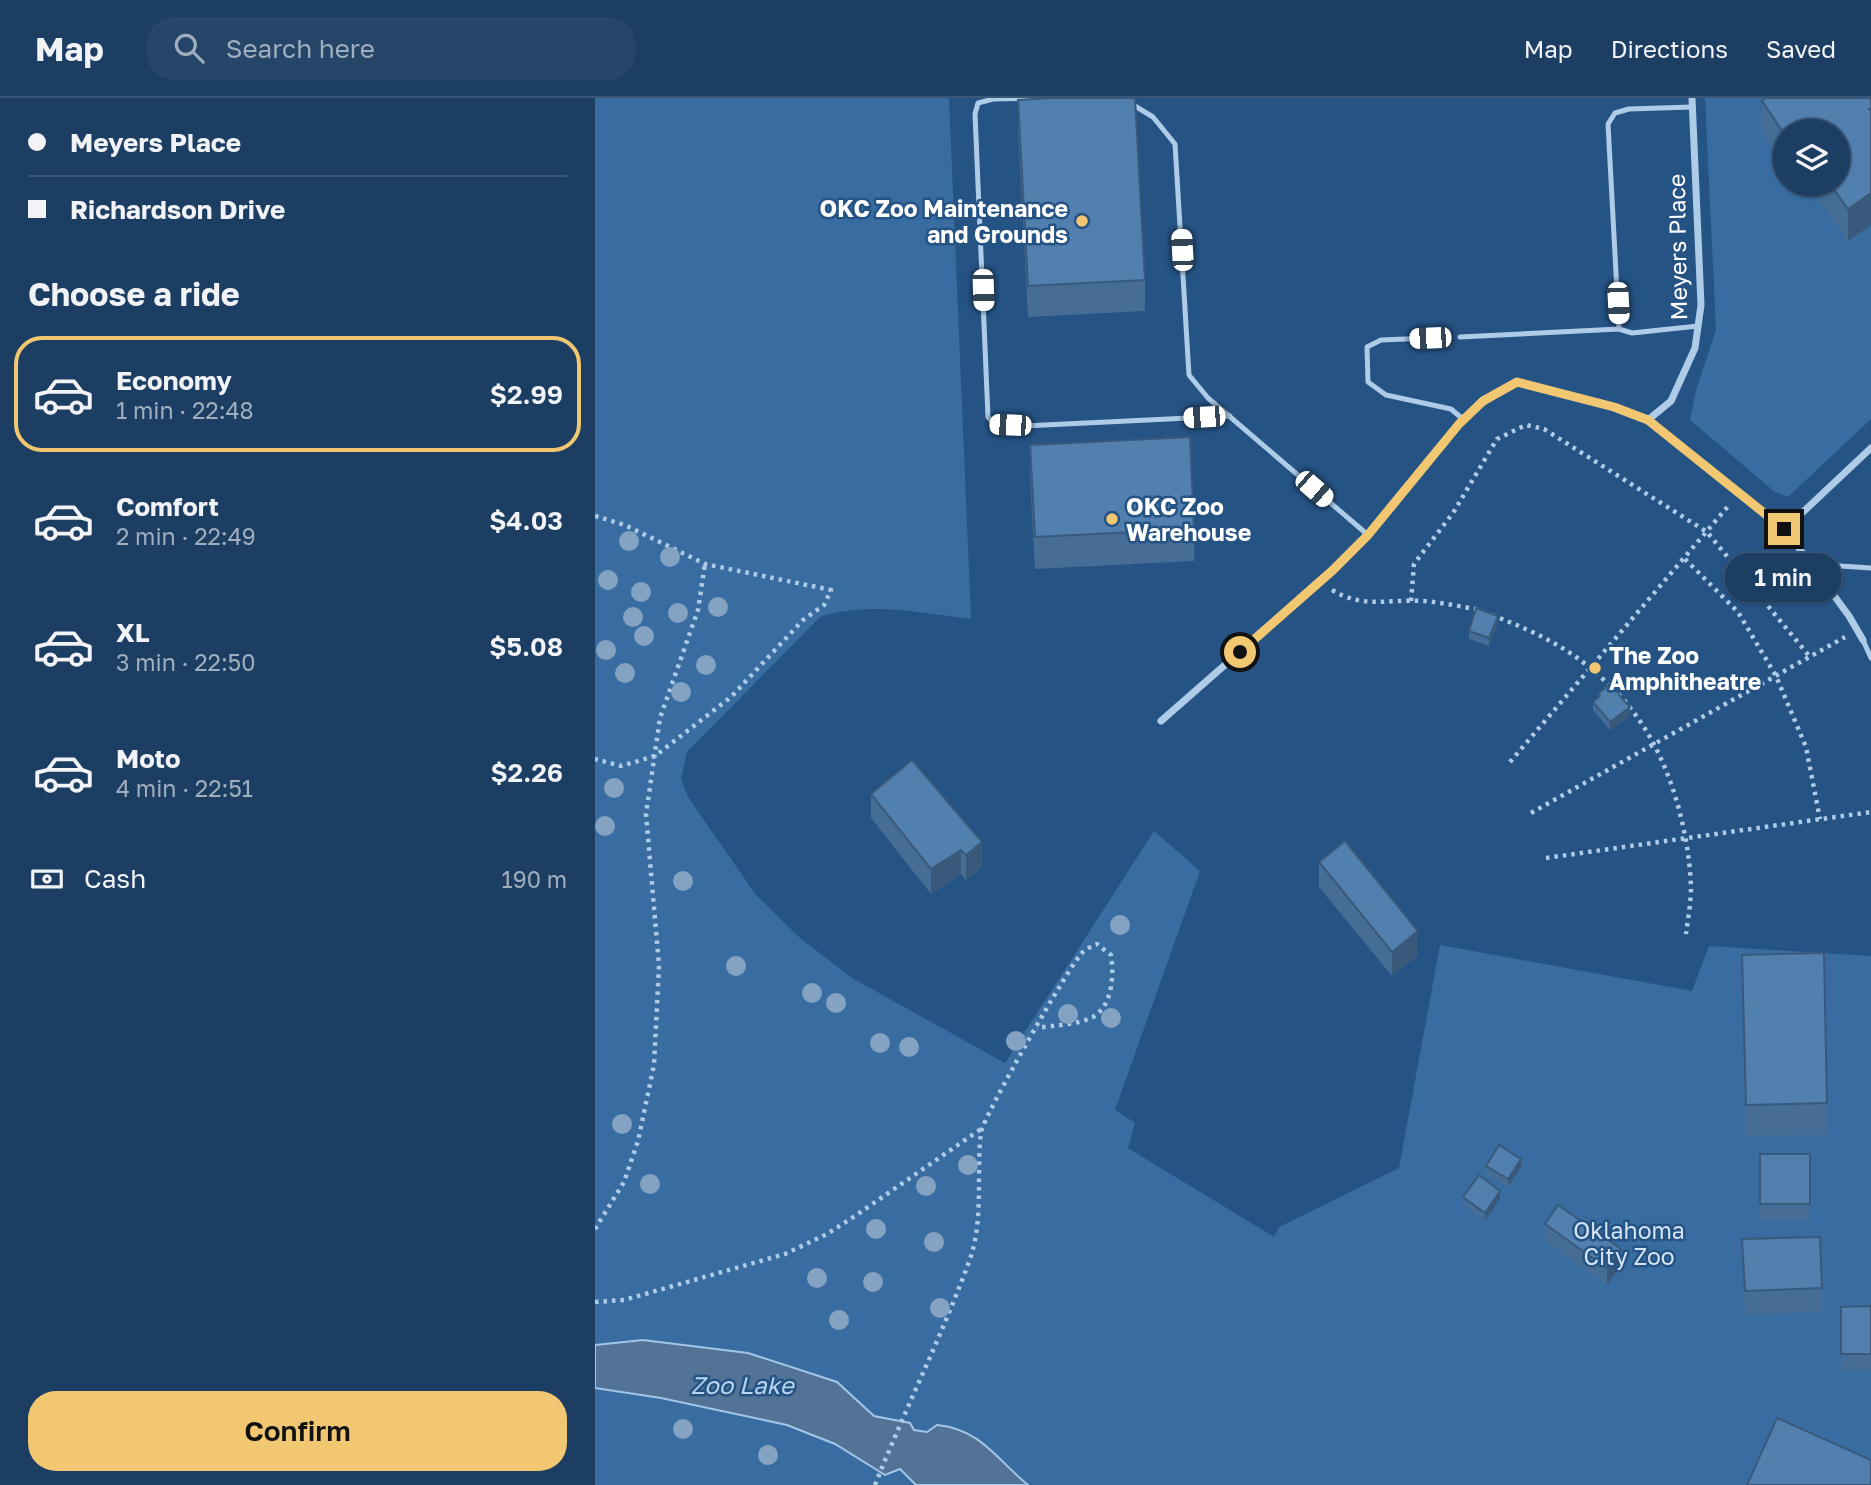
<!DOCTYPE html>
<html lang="en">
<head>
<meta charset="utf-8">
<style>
	:root { --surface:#1c3e63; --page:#254569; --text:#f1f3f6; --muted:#a0aebe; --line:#3a5778; --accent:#f2c772 }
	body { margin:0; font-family:"Golos Text",sans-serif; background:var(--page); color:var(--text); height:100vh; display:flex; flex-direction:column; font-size:26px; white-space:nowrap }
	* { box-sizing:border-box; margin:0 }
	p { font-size:23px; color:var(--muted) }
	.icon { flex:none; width:38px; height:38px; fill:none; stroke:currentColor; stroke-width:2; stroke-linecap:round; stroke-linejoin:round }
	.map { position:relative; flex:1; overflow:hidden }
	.sheet { display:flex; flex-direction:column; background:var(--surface); width:595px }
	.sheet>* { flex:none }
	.banner { display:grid; align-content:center; height:154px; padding:0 28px; background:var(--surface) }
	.buttons { position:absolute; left:1178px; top:21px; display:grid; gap:14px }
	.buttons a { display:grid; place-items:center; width:77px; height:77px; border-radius:50%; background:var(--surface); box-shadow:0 2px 5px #0004,0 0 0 2px var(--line); font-size:35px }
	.end { position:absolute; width:32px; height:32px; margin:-16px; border:9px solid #f2c772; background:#111; box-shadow:0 0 0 4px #111 }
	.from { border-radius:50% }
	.bubble { position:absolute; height:49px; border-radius:24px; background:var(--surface); box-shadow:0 2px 5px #0004,0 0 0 2px var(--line); font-size:23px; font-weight:600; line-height:49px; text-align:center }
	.car { position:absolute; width:21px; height:42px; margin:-21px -10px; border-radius:9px; box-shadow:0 0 5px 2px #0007; background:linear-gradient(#fff 24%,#345 0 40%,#fff 0 76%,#345 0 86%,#fff 0) }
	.banner b { display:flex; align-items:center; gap:24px; height:66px; font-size:26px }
	.banner b+b { border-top:2px solid var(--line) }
	.banner i { width:18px; height:18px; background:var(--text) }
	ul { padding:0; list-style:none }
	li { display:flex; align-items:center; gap:21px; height:116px; margin:0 14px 10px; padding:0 14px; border:4px solid transparent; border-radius:28px }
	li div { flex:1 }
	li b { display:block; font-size:26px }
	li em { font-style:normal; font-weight:600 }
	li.active { border-color:var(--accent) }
	li>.icon { width:63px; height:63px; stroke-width:1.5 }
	h2 { padding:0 28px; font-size:32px; line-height:84px }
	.pay { display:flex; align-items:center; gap:18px; height:77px; padding:0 28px; font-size:26px }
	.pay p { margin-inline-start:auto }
	.button { display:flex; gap:14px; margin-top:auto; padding:14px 28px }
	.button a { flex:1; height:80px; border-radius:28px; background:var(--accent); color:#111; font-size:28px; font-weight:600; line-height:80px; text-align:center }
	header { display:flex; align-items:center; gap:42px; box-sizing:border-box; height:98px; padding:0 35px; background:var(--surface); border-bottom:2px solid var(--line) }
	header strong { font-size:33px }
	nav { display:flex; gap:38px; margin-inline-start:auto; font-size:24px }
	.search { width:490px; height:63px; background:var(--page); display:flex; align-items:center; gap:18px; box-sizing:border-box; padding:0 24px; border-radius:28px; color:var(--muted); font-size:26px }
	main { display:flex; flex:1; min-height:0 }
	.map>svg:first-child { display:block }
	.green { fill:#396da1; fill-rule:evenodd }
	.water { fill:#537396; stroke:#a2c6e8; stroke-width:2 }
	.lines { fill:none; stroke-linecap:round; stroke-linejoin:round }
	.path { stroke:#aecbe8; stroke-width:4.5; stroke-dasharray:3.5 5; stroke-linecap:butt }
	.service { stroke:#aecbe8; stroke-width:5 }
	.minor { stroke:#aecbe8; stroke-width:7 }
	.tree { fill:#84a3c3 }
	.wall { fill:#466d96 }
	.shaded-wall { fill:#39597a }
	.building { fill:#517fae; stroke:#39597a; stroke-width:2 }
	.route { stroke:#f2c772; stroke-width:9 }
	.poi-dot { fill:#f2c772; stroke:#255384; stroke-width:2.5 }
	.labels { text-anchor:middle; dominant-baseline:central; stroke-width:5; stroke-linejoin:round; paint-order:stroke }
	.poi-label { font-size:23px; font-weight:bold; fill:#fff; stroke:#255384; text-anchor:start }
	.street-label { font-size:23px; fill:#fff; stroke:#255384 }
	.park-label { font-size:23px; fill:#d2e4f6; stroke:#255384 }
	.water-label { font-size:24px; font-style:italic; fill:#b9d4ef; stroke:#255384 }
</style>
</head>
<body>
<header>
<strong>Map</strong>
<div class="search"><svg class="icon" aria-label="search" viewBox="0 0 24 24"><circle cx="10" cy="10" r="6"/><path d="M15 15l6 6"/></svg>Search here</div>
<nav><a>Map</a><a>Directions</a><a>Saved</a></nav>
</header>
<main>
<section class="sheet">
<div class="banner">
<b><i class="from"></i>Meyers Place</b>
<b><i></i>Richardson Drive</b>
</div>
<h2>Choose a ride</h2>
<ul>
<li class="active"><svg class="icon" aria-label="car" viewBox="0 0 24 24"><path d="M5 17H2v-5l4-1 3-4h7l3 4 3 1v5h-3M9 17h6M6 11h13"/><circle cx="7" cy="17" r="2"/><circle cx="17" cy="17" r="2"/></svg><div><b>Economy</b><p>1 min · 22:48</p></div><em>$2.99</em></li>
<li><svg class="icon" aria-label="car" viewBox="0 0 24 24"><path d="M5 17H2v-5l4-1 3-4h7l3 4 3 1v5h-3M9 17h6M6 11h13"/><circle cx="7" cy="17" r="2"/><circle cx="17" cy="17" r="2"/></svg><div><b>Comfort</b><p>2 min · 22:49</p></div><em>$4.03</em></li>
<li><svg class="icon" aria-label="car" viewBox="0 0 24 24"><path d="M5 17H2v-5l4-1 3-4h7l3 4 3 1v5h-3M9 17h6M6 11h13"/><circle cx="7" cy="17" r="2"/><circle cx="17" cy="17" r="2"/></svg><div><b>XL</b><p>3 min · 22:50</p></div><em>$5.08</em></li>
<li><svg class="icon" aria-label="car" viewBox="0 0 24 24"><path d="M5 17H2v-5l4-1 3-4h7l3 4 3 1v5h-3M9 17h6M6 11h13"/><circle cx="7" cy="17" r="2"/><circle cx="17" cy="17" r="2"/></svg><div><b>Moto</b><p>4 min · 22:51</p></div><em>$2.26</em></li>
</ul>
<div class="pay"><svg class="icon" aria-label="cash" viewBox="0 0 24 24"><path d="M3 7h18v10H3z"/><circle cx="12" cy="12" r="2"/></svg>Cash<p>190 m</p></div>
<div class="button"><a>Confirm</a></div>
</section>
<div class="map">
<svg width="1276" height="1387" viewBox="0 0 1276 1387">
	<rect width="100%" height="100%" fill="#255384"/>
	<path class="green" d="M0,0H354L376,521C326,515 275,503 225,519L92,654L86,681L93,699L161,797L205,840L257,880L410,965L559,733L605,773L520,1012L540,1025L533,1050L679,1139L684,1129L804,1070L845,847L1097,893L1114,848L1276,858V1387H0Z
		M1110,0H1276V321L1193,399L1180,394L1095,322L1101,292L1121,232ZM1190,33H1242V86H1190Z"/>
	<path class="water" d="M48,1242L153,1255L242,1284L279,1318L315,1325L319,1332L332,1334L342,1327C386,1331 402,1362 433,1387H321L305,1371L290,1377L240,1346L192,1327L66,1300L0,1290V1247Z"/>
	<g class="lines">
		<path class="path" d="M0,418L30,427L110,466L236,492L229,507L208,522L136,599L60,658L26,668L0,661
			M1090,461L1143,514L1181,578L1211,649L1225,721
			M737,492C769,511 792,501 827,503C846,504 867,509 886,512
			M816,503L819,466L858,415L902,341L931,327L949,331L1112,434L1215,559
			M897,517C945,536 980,552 1017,590
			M1023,596C1070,644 1093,723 1096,788C1096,804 1093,821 1091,836
			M915,664L1135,406
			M936,715L1250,539
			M951,760L1276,714
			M0,1131L29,1084L43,1043L59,967L64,868L51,716L65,620L103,512L110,466
			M0,1204L29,1202L190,1156L232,1136L260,1118L386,1031
			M280,1387C310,1311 347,1238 375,1161C389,1120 381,1076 386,1034C388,1020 477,862 488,854C492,850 498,848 502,846L516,857C519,876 518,907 498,919C482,927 459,927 442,930"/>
		<path class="service" d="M449,0L398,1L383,5L380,16L393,319L400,327L429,328L635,318
			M527,0L558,19L580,46L594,277L613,300L773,437
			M1097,9L1034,11L1020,15L1013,26L1024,231L1037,235L1103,228
			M865,239L1024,231
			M835,240L786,242L772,249L773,284L791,297L856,311L869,322
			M1215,466L1276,470
			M1268,542L1276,560"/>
		<path class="minor" d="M1053,322L1190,431L1254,518L1268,542
			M1190,431L1276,350
			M566,623L738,472L773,437L864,326L888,304L922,284L1019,309L1053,322L1076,303L1100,250L1106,207L1097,0"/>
	</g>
	<g class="tree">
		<circle cx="34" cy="443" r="10"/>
		<circle cx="75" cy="459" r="10"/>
		<circle cx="13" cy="482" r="10"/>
		<circle cx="46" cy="494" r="10"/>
		<circle cx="123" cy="509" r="10"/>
		<circle cx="83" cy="515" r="10"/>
		<circle cx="38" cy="519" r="10"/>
		<circle cx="49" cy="538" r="10"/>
		<circle cx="11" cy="552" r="10"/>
		<circle cx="111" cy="567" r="10"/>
		<circle cx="30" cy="575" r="10"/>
		<circle cx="86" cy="594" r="10"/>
		<circle cx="19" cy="690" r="10"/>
		<circle cx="10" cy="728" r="10"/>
		<circle cx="88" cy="783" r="10"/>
		<circle cx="525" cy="827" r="10"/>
		<circle cx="141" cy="868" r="10"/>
		<circle cx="217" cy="895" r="10"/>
		<circle cx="241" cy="905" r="10"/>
		<circle cx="473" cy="916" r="10"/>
		<circle cx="516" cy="920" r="10"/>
		<circle cx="421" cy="943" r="10"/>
		<circle cx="285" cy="945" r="10"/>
		<circle cx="314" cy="949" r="10"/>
		<circle cx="27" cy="1026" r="10"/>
		<circle cx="373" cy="1067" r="10"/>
		<circle cx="55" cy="1086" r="10"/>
		<circle cx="331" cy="1088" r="10"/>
		<circle cx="281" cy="1131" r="10"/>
		<circle cx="339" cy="1144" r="10"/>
		<circle cx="222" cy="1180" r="10"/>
		<circle cx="278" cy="1184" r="10"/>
		<circle cx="345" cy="1210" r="10"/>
		<circle cx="244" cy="1222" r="10"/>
		<circle cx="88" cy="1331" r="10"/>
		<circle cx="173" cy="1357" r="10"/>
	</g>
	<path class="wall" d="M1276,0L1253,143L1214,87L1205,91L1201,86H1242V33H1190V69L1167,34V3Z
		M423,2L550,182V213L433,219L423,33Z
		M435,347L599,431V463L440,471L435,379Z
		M903,526L894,548L874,541V533Z
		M1003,596L1035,618L1015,632L998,612V604L1003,600Z
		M317,662L387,769L371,782L366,776L336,796L276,720V696Z
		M724,764L823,857L797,878L724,789Z
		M1147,857L1232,1005V1037L1151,1038Z
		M1165,1056H1215V1123H1165Z
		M891,1068L926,1069L913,1089L891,1076Z
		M868,1099L905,1101L890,1123L868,1107Z
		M950,1126L1026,1167L1012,1187L950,1143Z
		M1147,1141L1227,1190V1214L1150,1217Z
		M1276,1208V1272L1246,1273V1209Z"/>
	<path class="shaded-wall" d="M1205,86H1214V87L1205,91Z
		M1276,95V127L1253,143V111Z
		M903,518V526L894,548V540Z
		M1035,609V618L1015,632V624Z
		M387,744V769L371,782V757Z
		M366,752V776L336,796V771Z
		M823,833V857L797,878V854Z
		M926,1061V1069L913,1089V1081Z
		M905,1093V1101L890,1123V1115Z
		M1026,1151V1167L1012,1187V1170Z"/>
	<path class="building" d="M455,0H540L550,182L433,188L423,2Z
		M1170,0H1276V10L1274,11L1276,13V95L1253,111L1235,86H1242V33H1190V37L1167,3Z
		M595,339L599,431L440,439L435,347Z
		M881,510L903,518L894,540L874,533Z
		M1015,586L1035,609L1015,624L998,604L1005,598L1003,596Z
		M317,662L387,744L371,757L366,752L336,771L276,696Z
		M750,743L823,833L797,854L724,764Z
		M1229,855L1232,1005L1151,1007L1147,857Z
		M904,1047L926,1061L913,1081L891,1068Z
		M1165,1056H1215V1106H1165Z
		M884,1077L905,1093L890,1115L868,1099Z
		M963,1107L1026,1151L1012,1170L950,1126Z
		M1225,1139L1227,1190L1150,1193L1147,1141Z
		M1276,1208V1256H1246V1209Z
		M1182,1320L1276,1362V1387H1152Z"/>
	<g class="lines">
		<path class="route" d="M645,554L738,472L773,437L864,326L888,303L922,284L1019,309L1053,322L1189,431"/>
	</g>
	<g class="poi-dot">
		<circle cx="487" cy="123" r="7"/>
		<circle cx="517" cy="421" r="7"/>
		<circle cx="1000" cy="570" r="7"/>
	</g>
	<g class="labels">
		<g class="poi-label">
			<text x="473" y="110" text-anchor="end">OKC Zoo Maintenance<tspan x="473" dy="26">and Grounds</tspan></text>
			<text x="531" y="408">OKC Zoo<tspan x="531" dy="26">Warehouse</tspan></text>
			<text x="1014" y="557">The Zoo<tspan x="1014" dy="26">Amphitheatre</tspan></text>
		</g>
		<g class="street-label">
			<text transform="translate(1082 149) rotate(-91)">Meyers Place</text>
		</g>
		<g class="park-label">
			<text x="1034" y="1132">Oklahoma<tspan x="1034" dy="26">City Zoo</tspan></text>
		</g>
		<g class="water-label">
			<text x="147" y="1286">Zoo Lake</text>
		</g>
	</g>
</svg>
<div class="buttons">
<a><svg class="icon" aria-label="layers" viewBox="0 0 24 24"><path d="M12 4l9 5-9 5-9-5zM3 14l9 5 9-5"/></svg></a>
</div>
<i class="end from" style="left:645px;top:554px"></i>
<i class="end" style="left:1189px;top:431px"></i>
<div class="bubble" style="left:1130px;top:455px;width:116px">1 min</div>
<i class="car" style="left:587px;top:152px;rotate:357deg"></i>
<i class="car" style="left:388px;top:192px;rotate:178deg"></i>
<i class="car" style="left:1023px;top:205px;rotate:177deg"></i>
<i class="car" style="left:835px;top:240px;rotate:268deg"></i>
<i class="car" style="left:609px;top:319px;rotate:267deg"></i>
<i class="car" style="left:415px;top:327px;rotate:272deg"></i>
<i class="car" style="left:719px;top:391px;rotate:131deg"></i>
</div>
</main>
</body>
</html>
